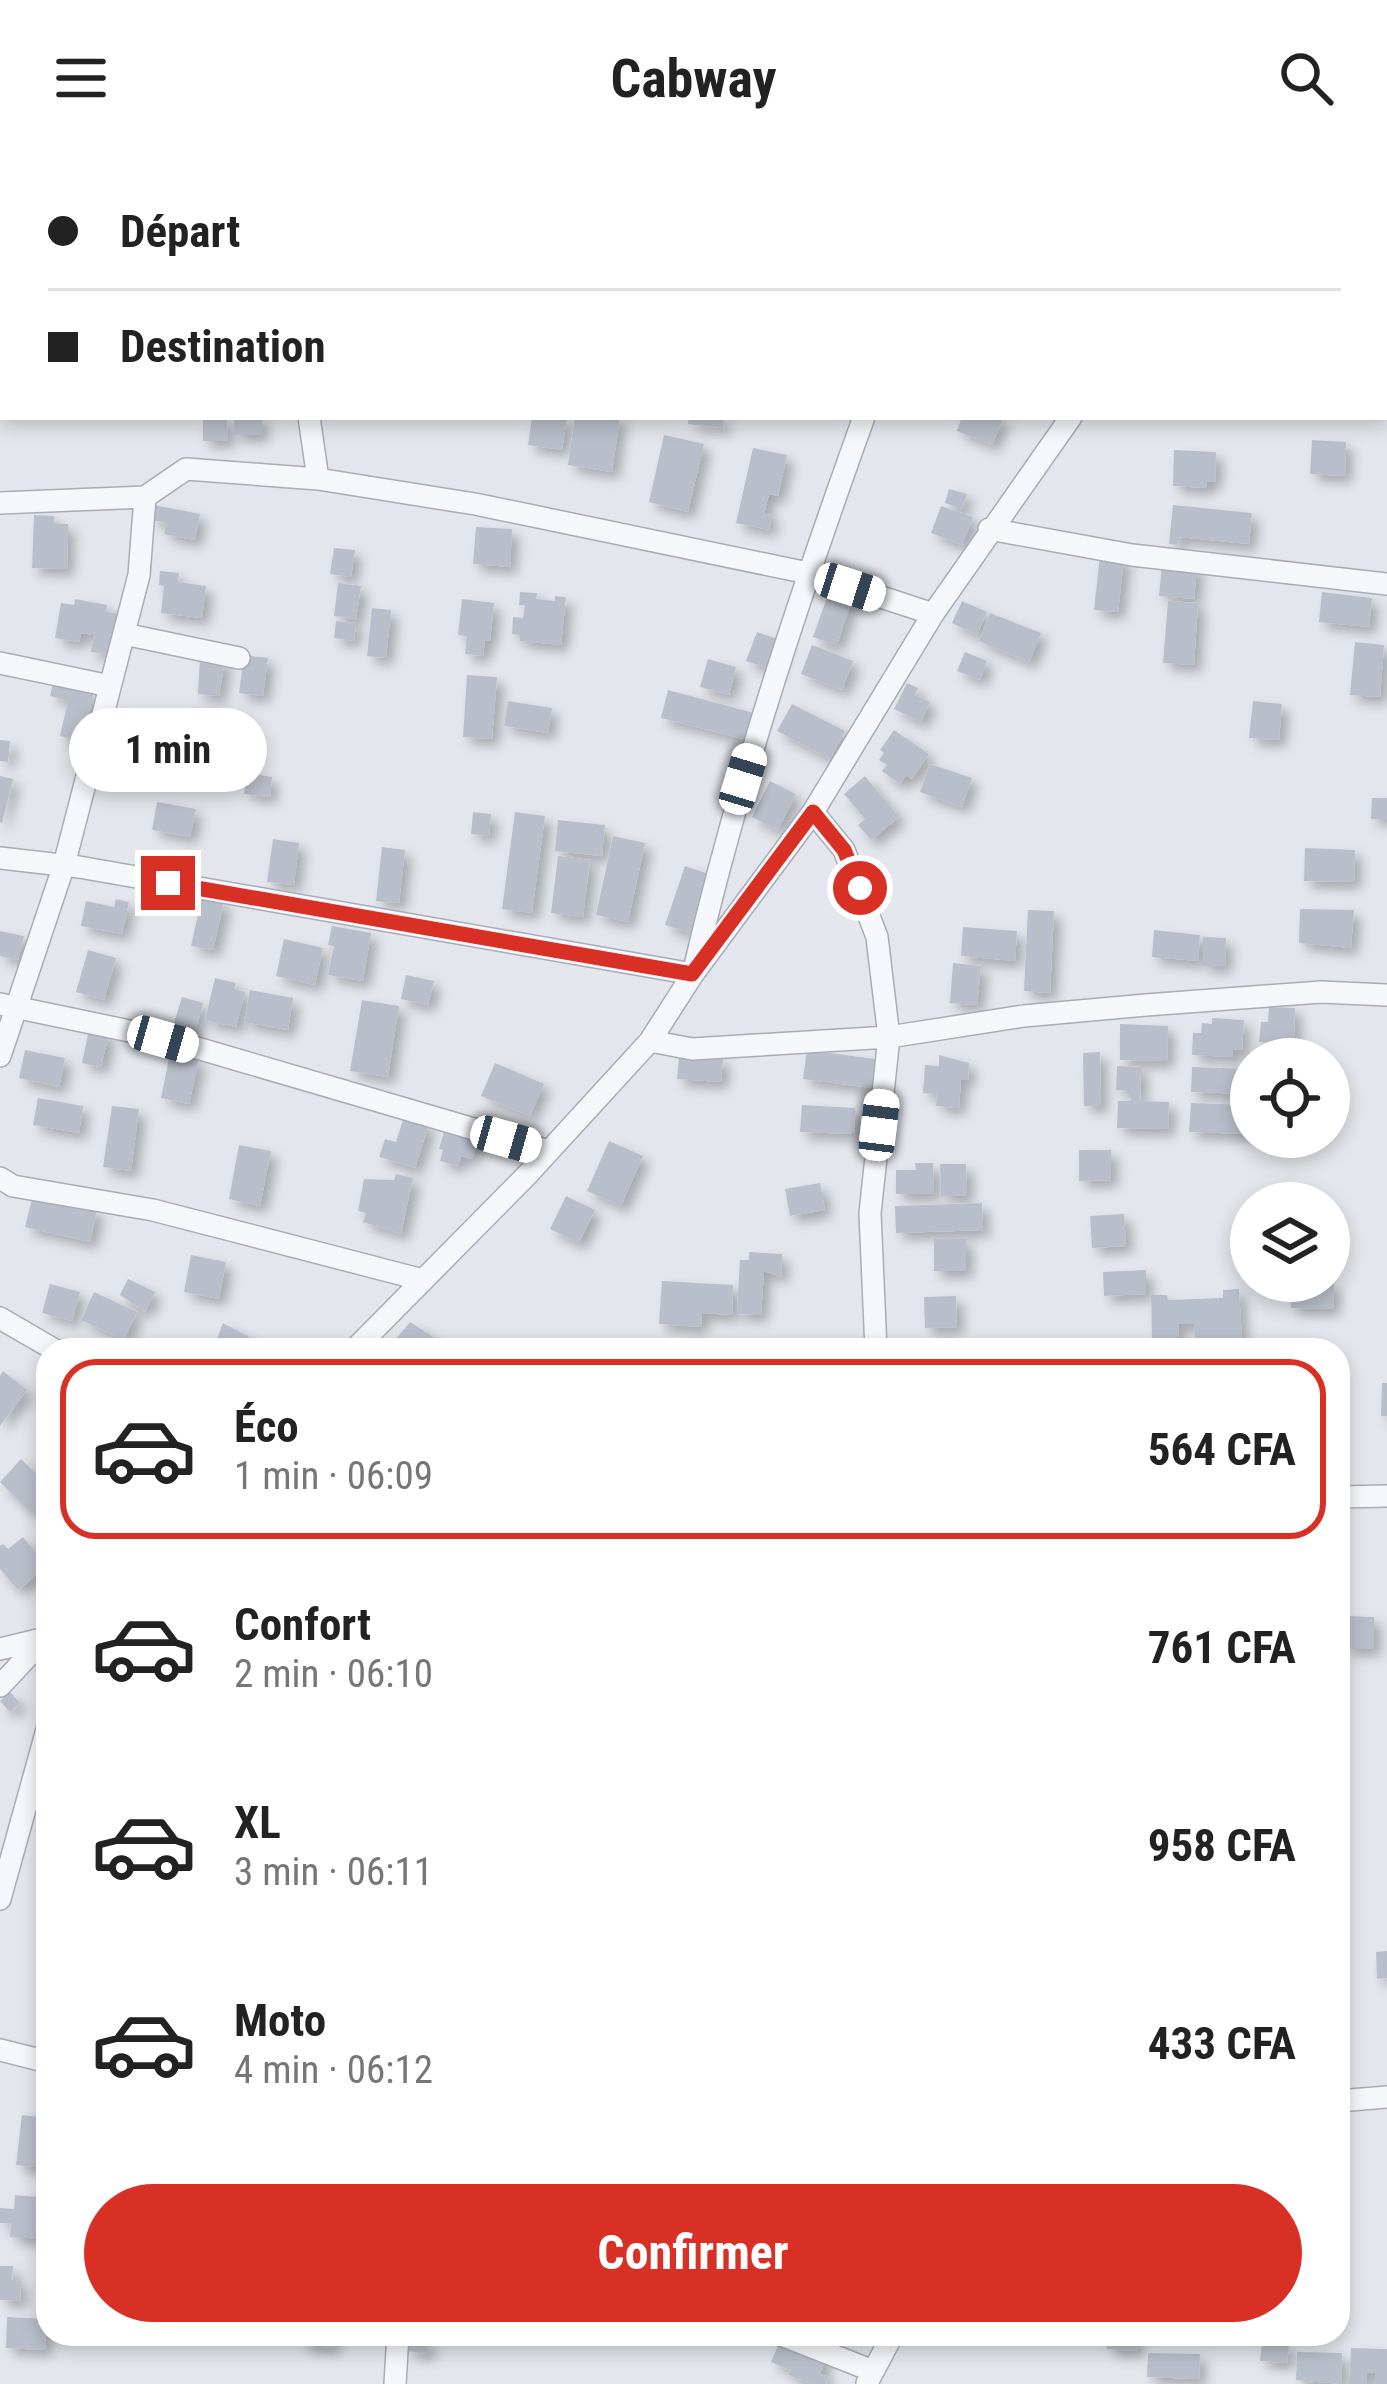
<!DOCTYPE html>
<html lang="fr">
<head>
<meta charset="utf-8">
<style>
	:root { --surface:#fff; --page:#f6f6f6; --text:#222; --muted:#767676; --line:#e0e0e0; --accent:#d93025 }
	body { margin:0; font-family:"Roboto Condensed",sans-serif; background:var(--page); color:var(--text); height:100vh; display:flex; flex-direction:column; font-size:45px; white-space:nowrap }
	* { box-sizing:border-box; margin:0 }
	p { font-size:39px; color:var(--muted) }
	.icon { flex:none; width:66px; height:66px; fill:none; stroke:currentColor; stroke-width:2; stroke-linecap:round; stroke-linejoin:round }
	.map { position:relative; flex:1; overflow:hidden }
	.drawer { position:absolute; left:36px; top:1182px; width:1314px; height:1008px; display:flex; flex-direction:column; background:var(--surface); border-radius:36px; box-shadow:0 6px 18px #0003 }
	.drawer>* { flex:none }
	.hud { position:absolute; left:0px; top:0px; width:1389px; height:264px; box-shadow:0 6px 18px #0003; display:grid; align-content:center; height:264px; padding:0 48px; background:var(--surface) }
	.fabs { position:absolute; left:1230px; top:882px; display:grid; gap:24px }
	.fabs a { display:grid; place-items:center; width:120px; height:120px; border-radius:50%; background:var(--surface); box-shadow:0 6px 18px #0003; font-size:60px }
	.end { position:absolute; width:54px; height:54px; margin:-27px; border:15px solid #d93025; background:#fff; box-shadow:0 0 0 6px #fff }
	.from { border-radius:50% }
	.bubble { position:absolute; height:84px; border-radius:42px; background:var(--surface); box-shadow:0 6px 18px #0003; font-size:39px; font-weight:700; line-height:84px; text-align:center }
	.car { position:absolute; width:36px; height:72px; margin:-36px -18px; border-radius:15px; box-shadow:0 0 9px 3px #0007; background:linear-gradient(#fff 24%,#345 0 40%,#fff 0 76%,#345 0 86%,#fff 0) }
	.hud b { display:flex; align-items:center; gap:42px; height:114px; font-size:45px }
	.hud b+b { border-top:3px solid var(--line) }
	.hud i { width:30px; height:30px; background:var(--text) }
	ul { padding:21px 0 0; list-style:none }
	li { display:flex; align-items:center; gap:36px; height:180px; margin:0 24px 18px; padding:0 24px; border:6px solid transparent; border-radius:36px }
	li div { flex:1 }
	li b { display:block; font-size:45px }
	li em { font-style:normal; font-weight:700 }
	li.on { border-color:var(--accent) }
	li>.icon { width:108px; height:108px; stroke-width:1.5 }
	.cta { display:flex; gap:24px; margin-top:auto; padding:24px 48px }
	.cta a { flex:1; height:138px; border-radius:72px; background:var(--accent); color:#fff; font-size:48px; font-weight:700; line-height:138px; text-align:center }
	header { display:flex; justify-content:space-between; align-items:center; height:156px; padding:0 48px; background:var(--surface); font-size:54px; font-weight:700 }
	.map>svg:first-child { display:block }
	.building { fill:#b9bfca; filter:url(#shadow) }
	.lines { fill:none; stroke-linecap:round; stroke-linejoin:round }
	.minor-casing { stroke:#a7acb7; stroke-width:24 }
	.minor { stroke:#f6f7fa; stroke-width:21 }
	.route { stroke:#d93025; stroke-width:15 }
</style>
</head>
<body>
<header><svg class="icon" aria-label="menu" viewBox="0 0 24 24"><path d="M4 6h16M4 12h16M4 18h16"/></svg>Cabway<svg class="icon" aria-label="search" viewBox="0 0 24 24"><circle cx="10" cy="10" r="6"/><path d="M15 15l6 6"/></svg></header>
<div class="map">
<svg width="1387" height="2228" viewBox="0 0 1387 2228">
	<defs>
		<filter id="shadow"><feDropShadow dx="7" dy="7" stdDeviation="6" flood-color="#0004"/></filter>
	</defs>
	<rect width="100%" height="100%" fill="#e3e6ec"/>
	<path class="building" d="M203,261H227L228,285H203Z
		M234,261H262V279H234Z
		M532,261H567L562,294L528,289Z
		M575,261H620L612,316L568,309Z
		M689,261H724L723,272L688,268Z
		M962,261H1004L992,289L957,275Z
		M664,279L704,288L688,356L649,346Z
		M1312,284L1346,286L1345,320L1310,318Z
		M753,292L787,299L778,340L769,338L764,358L772,359L769,374L736,367Z
		M1174,294L1216,296L1215,326H1207V332L1173,330Z
		M949,333L967,338L962,353L945,347Z
		M154,349L200,358L195,384L164,378L166,367L151,364Z
		M1173,349L1252,357L1249,388L1179,381L1178,389L1169,388Z
		M941,350L973,361L962,389L931,377Z
		M34,359L54,360V368H68L67,413L32,412Z
		M476,371L512,373L510,411L473,408Z
		M334,392L355,394L351,421L330,418Z
		M1100,399L1124,401L1118,456L1094,454Z
		M1162,407L1197,410L1194,443L1159,440Z
		M160,415L179,417L178,426L206,430L202,462L161,457L164,430L159,429Z
		M338,427L361,430L356,463L334,460Z
		M830,433L853,441L837,489L813,481Z
		M520,436L537,437L536,443L555,445V440L566,441L561,489L520,485V479L512,478L513,461L523,462L525,449H519Z
		M1322,436L1372,442L1369,471L1319,466Z
		M75,443L107,449L106,456L119,458L112,499L91,496L94,479L81,477L79,486L55,482L61,447L74,449Z
		M462,443L494,447L490,485L485,484L483,500L465,498L467,480L458,479Z
		M962,445L987,456L977,479L952,467Z
		M1168,445L1198,447L1194,509L1163,507Z
		M372,452L391,454L386,502L367,500Z
		M990,457L1041,477L1029,506L979,485Z
		M336,465L356,467L354,485L334,482Z
		M757,476L783,485L773,514L746,505Z
		M1355,486L1384,489L1380,541L1350,539Z
		M812,489L853,505L842,534L801,518Z
		M965,496L987,505L980,524L957,515Z
		M244,499L268,502L263,540L239,537Z
		M200,502L225,503L219,540L198,538Z
		M708,503L736,511L729,539L700,531Z
		M467,519L497,521L492,583L463,581Z
		M53,527L94,537L81,585L60,580L68,545L50,540Z
		M907,527L918,532L915,539L930,546L921,566L894,553Z
		M668,534L758,558L751,585L661,562Z
		M508,545L552,552L548,577L504,570Z
		M1253,545L1282,548L1279,584L1249,582Z
		M792,548L845,575L830,603L777,575Z
		M178,557L195,559L192,586L176,584Z
		M894,574L929,598L912,623L906,619L900,628L882,615L887,609L879,604L884,597L880,594Z
		M0,584L10,585L8,606L0,605Z
		M930,608L972,622L962,651L920,636Z
		M247,617L272,621L270,641L244,638Z
		M0,620L13,623L2,667L0,666Z
		M865,620L899,661L871,684L858,669L865,663L844,638Z
		M770,625L796,638L778,674L752,661Z
		M1372,642H1387V663H1371Z
		M157,646L196,653L190,681L152,674Z
		M473,656L491,658L489,680L471,678Z
		M515,656L545,660L532,757L502,753Z
		M558,664L605,669L602,700L555,695Z
		M613,680L645,687L628,766L596,759Z
		M273,683L299,687L294,729L267,726Z
		M382,691L405,694L399,747L376,745Z
		M1305,692L1355,694L1354,726L1304,725Z
		M558,700L590,704L583,761L551,757Z
		M685,710L712,719L693,778L665,769Z
		M202,741L224,746L213,794L191,790Z
		M116,743L129,746L122,778L81,770L86,745L114,751Z
		M1300,753L1354,754L1351,792L1299,787Z
		M1028,754L1054,755L1050,837L1024,835Z
		M332,770L371,777L363,825L328,819L334,790L328,789Z
		M963,771L1017,775L1015,805L961,800Z
		M1154,774L1200,779L1198,805L1152,801Z
		M0,775L24,780L18,804L0,800Z
		M1203,781L1226,782L1225,810H1203Z
		M284,783L323,792L315,829L276,820Z
		M88,794L116,802L104,844L76,836Z
		M953,807L981,810L977,849L950,847Z
		M406,819L434,825L428,849L401,843Z
		M215,822L236,827L234,833L245,836L236,871L205,864Z
		M250,834L293,842L288,874L244,866Z
		M182,841L203,847L196,873L174,867Z
		M362,844L399,850L388,921L350,915Z
		M1269,851L1295,852L1294,882H1287L1286,897L1266,896L1267,886H1259L1261,866H1268Z
		M1212,862L1244,864L1242,894L1233,893V901L1192,899L1193,877H1201L1202,867L1212,868Z
		M1120,868L1168,870L1167,905L1120,904Z
		M89,873L109,877L101,911L82,907Z
		M25,894L65,902L59,931L19,922Z
		M807,894L882,904L879,933L803,923Z
		M1100,896L1101,950H1084L1083,897Z
		M170,897L199,903L189,948L161,942Z
		M679,899L723,902L721,926L677,923Z
		M939,899L969,907L968,924L961,923L959,952L936,950L937,938L923,937L925,909L939,910Z
		M495,907L544,928L530,960L481,940Z
		M1117,910L1141,911L1140,945L1169,946L1168,973L1117,972L1118,945H1131V934H1116Z
		M1192,911L1251,913V938L1191,936Z
		M38,942L83,950L79,977L33,969Z
		M1191,947L1251,949V978L1189,976Z
		M802,949L855,952L854,978L800,976Z
		M112,950L139,953L131,1015L103,1011Z
		M404,961L429,968L415,1012L379,1001L385,983L396,986Z
		M447,967L480,977L472,1003L461,1000L458,1010L440,1005L443,994L439,993Z
		M609,985L643,1000L621,1050L587,1035Z
		M239,989L271,995L260,1050L229,1043Z
		M1079,994H1111V1024L1079,1025Z
		M915,1007H933L934,1038H896V1014H916Z
		M940,1008H966L967,1040H941Z
		M396,1018L413,1022L401,1078L363,1066L366,1057L358,1055L364,1023L394,1024Z
		M820,1027L825,1054L790,1060L785,1033Z
		M33,1039L97,1054L90,1086L25,1071Z
		M566,1040L595,1054L579,1087L550,1073Z
		M982,1047L983,1074L896,1077L895,1050Z
		M1124,1058L1126,1090L1092,1092L1090,1060Z
		M934,1083H966V1115H934Z
		M749,1096L782,1098L781,1121L764,1115L761,1159L737,1158L740,1104H749Z
		M191,1099L226,1106L219,1143L184,1136Z
		M1146,1114V1138L1104,1140L1103,1116Z
		M128,1123L155,1136L145,1156L120,1139Z
		M662,1125L733,1129L732,1159L702,1157L701,1171L659,1168Z
		M1291,1127H1334L1333,1153L1291,1152Z
		M50,1128L80,1136L72,1165L42,1157Z
		M1239,1133L1242,1184L1195,1186L1194,1168H1178L1179,1182L1152,1183L1151,1139H1167L1168,1144L1223,1142V1134Z
		M94,1136L137,1156L124,1184L81,1164Z
		M956,1140L957,1171L925,1172L924,1141Z
		M410,1166L441,1186L435,1194H408L396,1183Z
		M223,1167L273,1194H213Z
		M444,1184L463,1185V1194H444Z
		M3,1215L27,1234L0,1270V1220Z
		M1382,1227H1387V1260H1381Z
		M21,1303L48,1330V1339L31,1357L0,1326Z
		M23,1381L47,1410L18,1434L0,1413V1390L3,1388L8,1393Z
		M1345,1460L1374,1461V1493H1345Z
		M10,1536L20,1547L10,1556L0,1545Z
		M1387,1795V1822L1377,1823L1376,1796Z
		M22,1959L48,1962L47,2012L16,2009Z
		M15,2039L48,2042V2083L10,2081L11,2067H0V2052L14,2053Z
		M0,2110H13L12,2125H21L20,2145L0,2144Z
		M7,2161L46,2163L45,2194L6,2192Z
		M303,2178H334L332,2192L301,2189Z
		M1107,2178H1137L1136,2195L1107,2193Z
		M782,2180L828,2197L820,2218L829,2221L826,2228H812L788,2219L790,2214L771,2206Z
		M409,2183L429,2185L428,2198L407,2195Z
		M1262,2187L1289,2189L1287,2207L1260,2205Z
		M1351,2192L1387,2193V2228H1375V2217L1367,2216V2228H1349Z
		M1297,2196L1342,2197L1341,2228L1296,2224Z
		M1148,2197L1200,2198L1199,2223L1147,2221Z"/>
	<g class="lines">
		<defs>
			<path id="minor" d="M1090,0L1098,3
				M92,3V0
				M404,3V0
				M975,3L976,0
				M1211,3L1212,0
				M0,44H3
				M1386,227H1387
				M309,261L318,323
				M0,347L145,341L186,313L318,323L475,348L808,417L933,458
				M989,373L1132,399L1387,428
				M124,478L239,502
				M0,507L110,530
				M813,656L844,694L877,781L889,881L870,1057L876,1194
				M0,702L79,711L693,818C737,628 798,444 864,261
				M0,848L163,882L549,995
				M650,885L692,893L889,881L1024,860L1146,849L1321,836L1387,839
				M0,900L64,709L139,419L145,341
				M0,1022L13,1030L153,1054L423,1124
				M0,1162L55,1194
				M354,1194L529,1017L650,885L693,818L813,656L933,458L1071,261
				M1338,1341L1387,1340
				M0,1493L46,1482
				M0,1530L44,1483
				M0,1743L48,1570
				M0,1894L48,1906
				M1338,1945L1387,1941
				M779,2178L873,2215
				M867,2227L893,2178
				M395,2228L398,2178"/>
		</defs>
		<use href="#minor" class="minor-casing"/>
		<use href="#minor" class="minor"/>
	</g>
	<g class="lines">
		<path class="route" d="M168,727L692,818L813,656L844,694L860,732"/>
	</g>
</svg>
<div class="fabs">
<a><svg class="icon" aria-label="locate" viewBox="0 0 24 24"><circle cx="12" cy="12" r="6"/><path d="M12 2v4M12 18v4M2 12h4M18 12h4"/></svg></a>
<a><svg class="icon" aria-label="layers" viewBox="0 0 24 24"><path d="M12 4l9 5-9 5-9-5zM3 14l9 5 9-5"/></svg></a>
</div>
<i class="end from" style="left:860px;top:732px"></i>
<i class="end" style="left:168px;top:727px"></i>
<div class="bubble" style="left:69px;top:552px;width:198px">1 min</div>
<i class="car" style="left:850px;top:431px;rotate:108deg"></i>
<i class="car" style="left:743px;top:623px;rotate:17deg"></i>
<i class="car" style="left:163px;top:883px;rotate:106deg"></i>
<i class="car" style="left:879px;top:969px;rotate:7deg"></i>
<i class="car" style="left:506px;top:983px;rotate:106deg"></i>
<div class="hud">
<b><i class="from"></i>Départ</b>
<b><i></i>Destination</b>
</div>
<section class="drawer">
<ul>
<li class="on"><svg class="icon" aria-label="car" viewBox="0 0 24 24"><path d="M5 17H2v-5l4-1 3-4h7l3 4 3 1v5h-3M9 17h6M6 11h13"/><circle cx="7" cy="17" r="2"/><circle cx="17" cy="17" r="2"/></svg><div><b>Éco</b><p>1 min · 06:09</p></div><em>564 CFA</em></li>
<li><svg class="icon" aria-label="car" viewBox="0 0 24 24"><path d="M5 17H2v-5l4-1 3-4h7l3 4 3 1v5h-3M9 17h6M6 11h13"/><circle cx="7" cy="17" r="2"/><circle cx="17" cy="17" r="2"/></svg><div><b>Confort</b><p>2 min · 06:10</p></div><em>761 CFA</em></li>
<li><svg class="icon" aria-label="car" viewBox="0 0 24 24"><path d="M5 17H2v-5l4-1 3-4h7l3 4 3 1v5h-3M9 17h6M6 11h13"/><circle cx="7" cy="17" r="2"/><circle cx="17" cy="17" r="2"/></svg><div><b>XL</b><p>3 min · 06:11</p></div><em>958 CFA</em></li>
<li><svg class="icon" aria-label="car" viewBox="0 0 24 24"><path d="M5 17H2v-5l4-1 3-4h7l3 4 3 1v5h-3M9 17h6M6 11h13"/><circle cx="7" cy="17" r="2"/><circle cx="17" cy="17" r="2"/></svg><div><b>Moto</b><p>4 min · 06:12</p></div><em>433 CFA</em></li>
</ul>
<div class="cta"><a>Confirmer</a></div>
</section>
</div>
</body>
</html>
